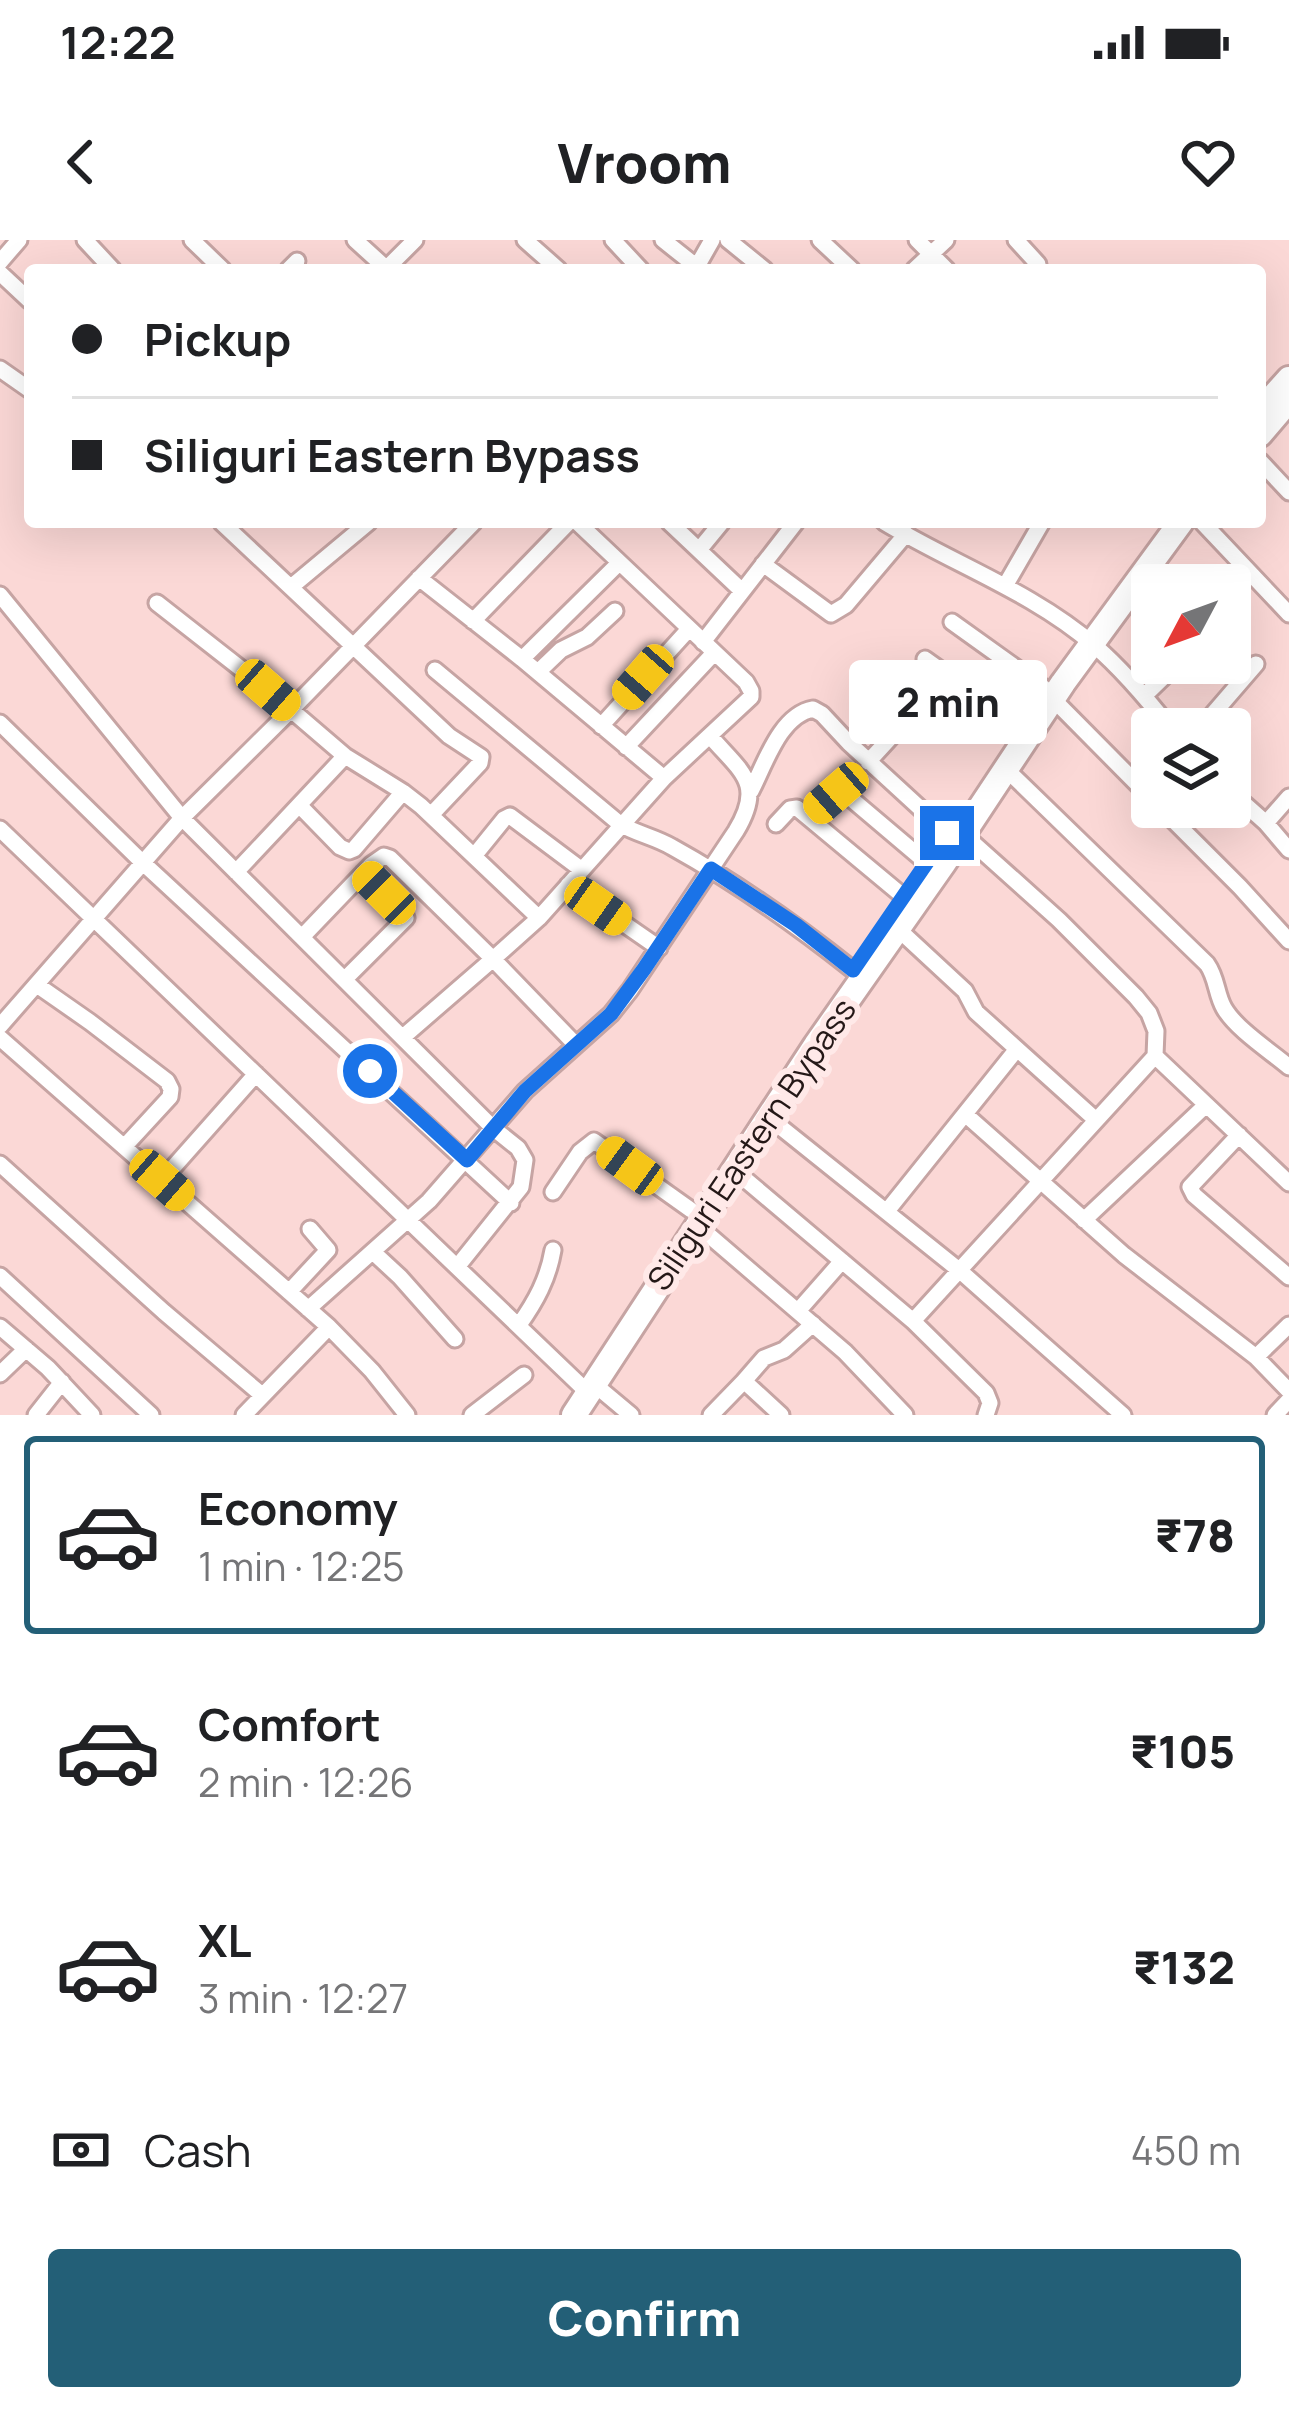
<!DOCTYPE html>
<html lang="en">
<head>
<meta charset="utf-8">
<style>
	:root { --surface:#fff; --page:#f2f2f2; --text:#202124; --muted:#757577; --line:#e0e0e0; --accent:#235f77 }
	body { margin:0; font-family:Manrope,sans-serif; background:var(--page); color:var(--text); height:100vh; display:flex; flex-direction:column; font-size:45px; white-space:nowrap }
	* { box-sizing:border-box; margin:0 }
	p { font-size:39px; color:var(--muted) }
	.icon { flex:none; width:66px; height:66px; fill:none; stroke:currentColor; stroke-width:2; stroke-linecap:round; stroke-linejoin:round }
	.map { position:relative; height:1175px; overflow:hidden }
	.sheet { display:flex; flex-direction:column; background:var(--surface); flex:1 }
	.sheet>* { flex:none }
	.top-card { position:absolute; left:24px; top:24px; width:1242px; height:264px; border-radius:12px; box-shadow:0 12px 48px #0002; display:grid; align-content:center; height:264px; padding:0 48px; background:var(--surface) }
	.needle { width:78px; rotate:229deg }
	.tools { position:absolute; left:1131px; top:324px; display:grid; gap:24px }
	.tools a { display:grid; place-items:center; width:120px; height:120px; border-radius:12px; background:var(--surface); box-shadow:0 12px 48px #0002; font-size:60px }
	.end { position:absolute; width:54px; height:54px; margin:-27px; border:15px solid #1a73e8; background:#fff; box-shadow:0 0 0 6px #fff }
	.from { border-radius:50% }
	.bubble { position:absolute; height:84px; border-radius:12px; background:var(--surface); box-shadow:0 12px 48px #0002; font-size:39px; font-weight:800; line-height:84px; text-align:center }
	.car { position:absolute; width:36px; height:72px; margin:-36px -18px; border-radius:15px; box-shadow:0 0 9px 3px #0007; background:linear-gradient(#f5c518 24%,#345 0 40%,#f5c518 0 76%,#345 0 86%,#f5c518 0) }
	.top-card b { display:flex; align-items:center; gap:42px; height:114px; font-size:45px }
	.top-card b+b { border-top:3px solid var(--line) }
	.top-card i { width:30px; height:30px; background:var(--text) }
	ul { padding:21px 0 0; list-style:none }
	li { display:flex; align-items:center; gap:36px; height:198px; margin:0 24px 18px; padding:0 24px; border:6px solid transparent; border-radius:12px }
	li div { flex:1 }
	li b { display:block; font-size:45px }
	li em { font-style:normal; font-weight:800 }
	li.selected { border-color:var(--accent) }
	li>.icon { width:108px; height:108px; stroke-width:1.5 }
	.pay { display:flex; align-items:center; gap:30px; height:132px; padding:0 48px; font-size:45px }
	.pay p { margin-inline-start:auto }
	.primary-button { display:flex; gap:24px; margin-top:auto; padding:24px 48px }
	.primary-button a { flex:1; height:138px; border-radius:12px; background:var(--accent); color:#fff; font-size:48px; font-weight:800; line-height:138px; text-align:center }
	.status { display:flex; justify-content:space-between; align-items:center; height:84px; padding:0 60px; background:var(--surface); direction:ltr }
	.status svg { height:33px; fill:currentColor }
	header { display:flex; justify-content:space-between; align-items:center; height:156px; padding:0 48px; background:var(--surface); font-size:54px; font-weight:800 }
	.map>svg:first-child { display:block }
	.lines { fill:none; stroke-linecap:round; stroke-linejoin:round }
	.street-casing { stroke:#c6a4a3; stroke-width:21 }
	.primary-casing { stroke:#c6a4a3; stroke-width:30 }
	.street { stroke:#fff; stroke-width:15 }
	.primary { stroke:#fff; stroke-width:24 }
	.route { stroke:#1a73e8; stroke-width:15 }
	.labels { text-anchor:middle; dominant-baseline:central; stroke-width:12; stroke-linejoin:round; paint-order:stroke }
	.street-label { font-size:33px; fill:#241817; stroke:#ffe9e8 }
</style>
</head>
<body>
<div class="status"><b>12:22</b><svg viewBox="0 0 49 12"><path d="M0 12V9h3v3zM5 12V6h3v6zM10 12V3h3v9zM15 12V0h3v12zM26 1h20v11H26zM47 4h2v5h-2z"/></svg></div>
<header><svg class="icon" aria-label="back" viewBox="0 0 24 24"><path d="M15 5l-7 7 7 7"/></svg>Vroom<svg class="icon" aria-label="heart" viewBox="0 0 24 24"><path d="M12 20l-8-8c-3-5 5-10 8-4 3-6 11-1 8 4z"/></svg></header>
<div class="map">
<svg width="1289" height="1175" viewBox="0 0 1289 1175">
	<rect width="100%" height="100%" fill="#fbd8d6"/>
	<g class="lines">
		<defs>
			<path id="street" d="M85,0L113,30
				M192,0L223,30
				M355,0L388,30
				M525,0L559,30
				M613,0L641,30
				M663,0L697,27
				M728,0L765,30
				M820,0L852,30
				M917,0L947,30
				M1016,0L1038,24
				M0,22L19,0
				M288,30L297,21
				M385,30L415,0
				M695,30L712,0
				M914,30L946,0
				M0,33L30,61
				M0,129L30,150
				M1260,221L1289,252
				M221,282L449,496L481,517L480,523L431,575
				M669,282L742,351
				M884,282C953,324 1033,352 1095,406C1123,430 1148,460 1171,489
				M1202,282L1289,374
				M699,310L722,282
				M763,324L831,374L846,365L906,294
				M419,338L522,419L664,538
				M1005,346L1042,282
				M291,347L369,282
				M0,355L182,578L493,888L518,908L525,920L521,947L457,1027
				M157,363L268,450L345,516L403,552L421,566L539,678
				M473,381L569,282
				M952,382L1044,448
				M703,402L796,282
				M522,419L619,323
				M925,419L1019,486
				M435,430L620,584C637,594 655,597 672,607C737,643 795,684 853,730
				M538,432L561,410L587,397L615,371
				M1144,456L1178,423
				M1053,459L1152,559
				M0,483L142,622L511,963
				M601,486L689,389
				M1200,489L1256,424
				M626,507L714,413
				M868,522L902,485L887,471
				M1006,529L1207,724C1217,738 1216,754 1224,768C1236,789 1270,811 1289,827
				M751,551C765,524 780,475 813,469L822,474L849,503L947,593
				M1230,551L1266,583L1289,610
				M299,565L340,607L349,611L354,609L403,552
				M1160,567L1240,647L1289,701
				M808,576L836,553L842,551L927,623
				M1266,583L1289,557
				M776,584L790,569L797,568L904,657
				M0,589L581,1146
				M962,593L1059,680L1136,757L1149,773L1156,791L1155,816L1289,943
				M474,616L504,579L510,576L582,630
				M236,632L345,516
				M568,645L659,708
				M897,688L965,751L976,772L1096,880
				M302,697L371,625L384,616L390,618L493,719L539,678L664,538L751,457V451L746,442L577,282
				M345,739L406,678L404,673L363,633
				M37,745L90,782L167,841L171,849L170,857L124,907
				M0,786L182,578L291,470L474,282
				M403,797L493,719L576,805
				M0,798L329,1087L372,1131L407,1175
				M965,874L1124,1015L1256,1117L1289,1151
				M768,877L959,1030L1123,1175
				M1239,895L1190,947L1194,955L1289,1037
				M0,924L164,1072L262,1155
				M733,929L913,1081L986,1153L990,1163L986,1175
				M162,940L256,834
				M553,952L580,912L594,901L691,970
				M887,971L1017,809
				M1084,980L1206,865
				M697,985L845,1112L905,1175
				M373,1012L400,1037L455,1099
				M0,1036L151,1175
				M289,1052L328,1010L310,989
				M308,1069L429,961L525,851L611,774L630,750L736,591C765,543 741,532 710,496
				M798,1071L842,1021
				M913,1081L1155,816
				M519,1085C536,1061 548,1039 553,1010
				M0,1087L48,1128L92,1175
				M1256,1117L1289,1085
				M0,1134L26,1109
				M744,1141L764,1118L784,1110L813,1084
				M594,1144L631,1175
				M36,1175L62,1142
				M244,1175L329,1087
				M472,1175L524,1135
				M711,1175L744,1141L781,1175
				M1275,1175L1289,1160"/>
			<path id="primary" d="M1262,169L1289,139
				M1260,194L1289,160
				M574,1175L816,805L943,624L1063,443L1181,282"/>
		</defs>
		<use href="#street" class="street-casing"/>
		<use href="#primary" class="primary-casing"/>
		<use href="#street" class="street"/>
		<use href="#primary" class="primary"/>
	</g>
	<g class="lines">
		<path class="route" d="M370,831L467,920L525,851L611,774L644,729L711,629L796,685L853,730L947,593"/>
	</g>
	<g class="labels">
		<g class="street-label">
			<text transform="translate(751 904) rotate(-56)">Siliguri Eastern Bypass</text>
		</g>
	</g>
</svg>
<div class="tools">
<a><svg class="needle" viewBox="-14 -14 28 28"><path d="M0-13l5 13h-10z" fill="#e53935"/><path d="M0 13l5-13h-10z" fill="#757577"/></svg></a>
<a><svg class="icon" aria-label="layers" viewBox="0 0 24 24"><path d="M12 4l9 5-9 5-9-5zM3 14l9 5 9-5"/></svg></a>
</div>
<i class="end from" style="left:370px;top:831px"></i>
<i class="end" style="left:947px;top:593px"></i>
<div class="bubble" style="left:849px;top:420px;width:198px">2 min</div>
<i class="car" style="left:643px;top:437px;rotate:221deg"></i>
<i class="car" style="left:268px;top:450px;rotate:131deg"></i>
<i class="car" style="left:836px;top:553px;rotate:229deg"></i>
<i class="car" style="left:384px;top:653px;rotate:315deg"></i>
<i class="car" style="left:598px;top:666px;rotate:125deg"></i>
<i class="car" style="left:630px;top:926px;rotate:306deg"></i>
<i class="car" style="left:162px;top:940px;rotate:131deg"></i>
<div class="top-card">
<b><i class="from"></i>Pickup</b>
<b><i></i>Siliguri Eastern Bypass</b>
</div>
</div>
<section class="sheet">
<ul>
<li class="selected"><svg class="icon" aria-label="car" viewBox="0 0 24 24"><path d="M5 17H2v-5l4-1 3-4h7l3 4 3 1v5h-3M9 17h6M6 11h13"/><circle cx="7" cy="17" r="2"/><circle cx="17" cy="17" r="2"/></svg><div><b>Economy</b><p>1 min · 12:25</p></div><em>₹78</em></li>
<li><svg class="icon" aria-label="car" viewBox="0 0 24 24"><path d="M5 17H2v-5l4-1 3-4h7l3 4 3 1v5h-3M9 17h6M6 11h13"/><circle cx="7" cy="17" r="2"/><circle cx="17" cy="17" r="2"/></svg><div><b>Comfort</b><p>2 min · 12:26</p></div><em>₹105</em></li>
<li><svg class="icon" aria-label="car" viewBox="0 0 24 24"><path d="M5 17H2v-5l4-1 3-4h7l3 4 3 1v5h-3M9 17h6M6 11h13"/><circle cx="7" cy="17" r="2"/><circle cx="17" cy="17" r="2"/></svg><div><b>XL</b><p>3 min · 12:27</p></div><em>₹132</em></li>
</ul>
<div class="pay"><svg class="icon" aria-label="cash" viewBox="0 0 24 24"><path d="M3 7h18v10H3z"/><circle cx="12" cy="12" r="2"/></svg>Cash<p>450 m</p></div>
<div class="primary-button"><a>Confirm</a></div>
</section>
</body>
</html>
